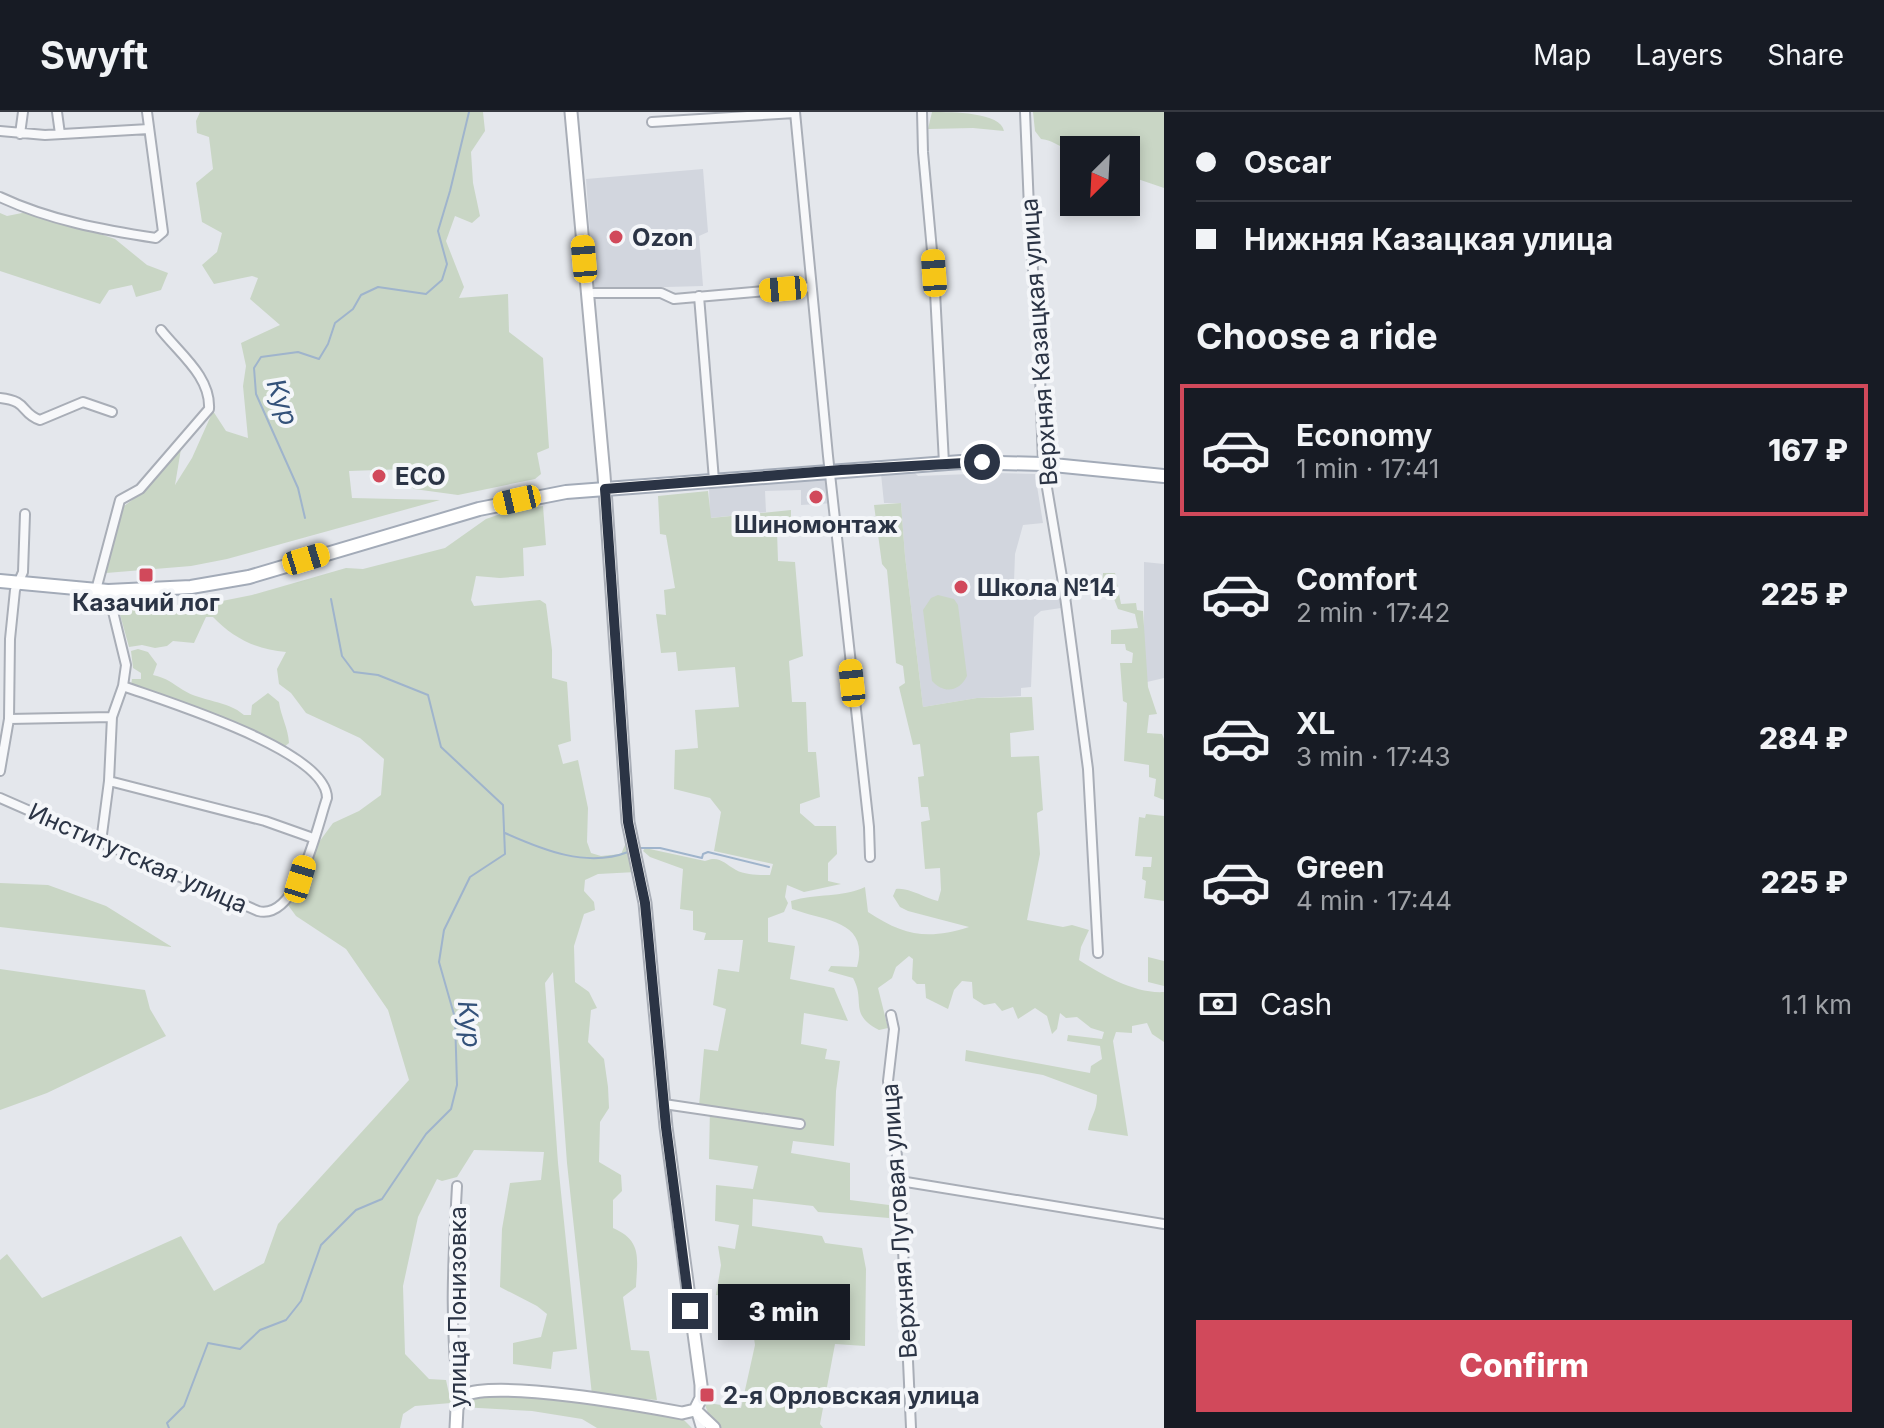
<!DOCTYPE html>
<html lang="en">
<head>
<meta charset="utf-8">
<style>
	:root { --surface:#171b24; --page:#20242c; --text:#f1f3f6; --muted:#9ea1a6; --line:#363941; --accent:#d1495b }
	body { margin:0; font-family:Inter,sans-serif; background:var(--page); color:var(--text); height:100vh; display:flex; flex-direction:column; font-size:30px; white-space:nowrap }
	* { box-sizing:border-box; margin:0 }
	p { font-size:26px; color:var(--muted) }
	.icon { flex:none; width:44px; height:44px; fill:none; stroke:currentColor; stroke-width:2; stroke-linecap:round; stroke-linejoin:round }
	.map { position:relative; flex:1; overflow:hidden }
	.panel { display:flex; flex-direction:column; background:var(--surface); width:720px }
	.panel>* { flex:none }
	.hud { display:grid; align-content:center; height:176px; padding:0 32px; background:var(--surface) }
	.needle { width:52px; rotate:204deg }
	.controls { position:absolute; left:1060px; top:24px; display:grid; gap:16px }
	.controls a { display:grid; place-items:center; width:80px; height:80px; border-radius:0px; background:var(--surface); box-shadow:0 4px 12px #0003; font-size:40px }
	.end { position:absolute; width:36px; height:36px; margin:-18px; border:10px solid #2b3445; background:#fff; box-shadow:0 0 0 4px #fff }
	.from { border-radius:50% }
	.bubble { position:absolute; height:56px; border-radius:0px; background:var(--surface); box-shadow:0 4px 12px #0003; font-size:26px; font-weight:800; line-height:56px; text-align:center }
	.car { position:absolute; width:24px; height:48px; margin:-24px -12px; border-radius:10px; box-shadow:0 0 6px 2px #0007; background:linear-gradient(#f5c518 24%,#345 0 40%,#f5c518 0 76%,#345 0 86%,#f5c518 0) }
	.hud b { display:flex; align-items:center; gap:28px; height:76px; font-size:30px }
	.hud b+b { border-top:2px solid var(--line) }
	.hud i { width:20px; height:20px; background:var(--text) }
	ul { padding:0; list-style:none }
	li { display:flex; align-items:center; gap:24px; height:132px; margin:0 16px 12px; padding:0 16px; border:4px solid transparent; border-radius:0px }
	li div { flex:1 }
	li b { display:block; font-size:30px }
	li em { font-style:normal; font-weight:800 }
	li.active { border-color:var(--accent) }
	li>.icon { width:72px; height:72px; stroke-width:1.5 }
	h2 { padding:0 32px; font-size:36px; line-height:96px }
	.pay { display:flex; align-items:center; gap:20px; height:88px; padding:0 32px; font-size:30px }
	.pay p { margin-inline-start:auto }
	.action { display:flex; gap:16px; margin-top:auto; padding:16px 32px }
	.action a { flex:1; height:92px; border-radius:0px; background:var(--accent); color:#fff; font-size:32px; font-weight:800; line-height:92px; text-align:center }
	header { display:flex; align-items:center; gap:48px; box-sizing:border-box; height:112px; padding:0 40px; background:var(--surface); border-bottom:2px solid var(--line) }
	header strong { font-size:38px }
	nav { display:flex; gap:44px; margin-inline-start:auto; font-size:28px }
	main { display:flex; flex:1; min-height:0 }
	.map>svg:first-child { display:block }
	.built { fill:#d2d6de }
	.green { fill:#c9d6c5 }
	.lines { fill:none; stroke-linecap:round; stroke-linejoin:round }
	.stream { stroke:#9fb4cc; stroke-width:2 }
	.street-casing { stroke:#a9aeb7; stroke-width:12 }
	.secondary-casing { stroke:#a9aeb7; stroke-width:15 }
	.primary-casing { stroke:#a3abb8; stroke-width:16 }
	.street { stroke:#f7f8fa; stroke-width:8 }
	.secondary { stroke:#fff; stroke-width:11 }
	.primary { stroke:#fff; stroke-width:12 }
	.route { stroke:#2b3445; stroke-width:10 }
	.poi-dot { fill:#d1495b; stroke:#f4f6f9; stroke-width:3 }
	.labels { text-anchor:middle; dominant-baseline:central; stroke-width:8; stroke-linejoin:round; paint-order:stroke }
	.poi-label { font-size:24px; font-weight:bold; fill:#2b3445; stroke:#f4f6f9; text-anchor:start }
	.street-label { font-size:24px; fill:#2b3445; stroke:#f4f6f9 }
	.water-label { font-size:26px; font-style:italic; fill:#34527a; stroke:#f4f6f9 }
</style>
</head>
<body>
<header>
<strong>Swyft</strong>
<nav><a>Map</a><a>Layers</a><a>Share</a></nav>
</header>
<main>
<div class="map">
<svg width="1164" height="1316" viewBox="0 0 1164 1316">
	<rect width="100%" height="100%" fill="#e4e7ec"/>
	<path class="built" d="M703,57L708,120L699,124L703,174L594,177L586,67Z
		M833,361L835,391L801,393V378L765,379L766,400L710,406L709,374Z
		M915,361L918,364L997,361L1035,362L1043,411L1023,413L1015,442L1014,470L1056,468L1061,496L1041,499L1034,505L1031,575L1021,576V584L977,586L923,595L905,444L901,391H884L881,362Z
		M1144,450L1164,452V566L1147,570L1144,536Z"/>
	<path class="green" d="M200,0H483L485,19L471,40L473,71L480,104L472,111L455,104L446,129L464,175L459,186L508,182L509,220L543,246L549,336L537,341L541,362L535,367L458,383L414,377L408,373L407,357L349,359L352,386L440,388L227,447L191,454L106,461L124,394L143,380L181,337L175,373L192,346L213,299L226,319L248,326L243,274L246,254L241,231L280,213L250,187L258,166L252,164L214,172L202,153L217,140L222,121L202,110L196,71L213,57L209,25L197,21L196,9Z
		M932,0C952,0 1001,0 1004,19L973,16L928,17Z
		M1033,0H1164V76L1126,63V38L1074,39C1061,37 1054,28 1041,27L1035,19Z
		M32,99L115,127L147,153L168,161L161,178L136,185L132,173L109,178L100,192L0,159V101L7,104Z
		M708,379L711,406L791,398V417L777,419L778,449L795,450L803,544L789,549L792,590H806L808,640H816L820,685L800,692V701L815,714H836L837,742L828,751V769L841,772L804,780L787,773L785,785L788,791L784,800L768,806V830L795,834L790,867L834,876L848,909L804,901L801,932L827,937L825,947L840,949L836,979L834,1034L793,1029L791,1041L850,1051V1088L889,1093V1106L818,1100L813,1094L753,1087L752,1114L822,1124L825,1131L862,1136L866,1157L865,1234L835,1232L820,1312L823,1316H721L712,1311L705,1293L708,1291L741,1296L755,1233L748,1186L716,1183L721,1153L718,1134L735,1137L739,1113L715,1109L716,1073L753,1077L758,1054L709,1047L710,995L699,994L704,937L718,939L726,897L713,893L718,857L739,860L743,828H704L706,821L693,818V799L680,797L683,757L650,745L643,739L645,736L705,749C719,743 724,751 736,758C745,763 759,763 770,763L773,752L714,739L721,700L710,686L674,677L675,638L698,636L695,598L739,595L735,555L678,559L676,540L661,541L656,502L666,503L664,478L675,476L666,423L660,422L658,384Z
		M901,391L905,444L923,595L977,586L1032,585L1034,618L1010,621L1011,645L1039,644L1043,698L1037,701L1040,742L1027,808L1063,815L1072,813L1089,818L1081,835L1079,848C1102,863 1136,882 1164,880V930L1152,922L1147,911L1132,914V921L1116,920L1113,929L1128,1024L1088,1018C1091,1002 1097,1001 1097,983L1043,963L965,949L966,938L1090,961L1091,954L1102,947L1100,934L1067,929L1068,923L1102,927L1104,920L1091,916L1077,905L1066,906L1060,901L1057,917L1052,922L1047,904L1035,896L1018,907L1013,895L1002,899L995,891L984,893L973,886L972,870L962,869L954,878L948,897L926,886L925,872H917L912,867L913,847L909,844L896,855L892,866L878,876L888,916L879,918C848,902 866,889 853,866L828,859L831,854L857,855C870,808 824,809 792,797L791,789C817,781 841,786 865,775L868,800C904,824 928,828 969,815L908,799L900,795L893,784L896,777C908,775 925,786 938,789L941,778L940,756L925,757L921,710L930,708L928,695H921L918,665L924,664L920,632L913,633L899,575L905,571L903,554L896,551L887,458L882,452L874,393Z
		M543,394L546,433L523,436L524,464L500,466L476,464L471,488L474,494L540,488L546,492L552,538V566L567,570L571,629L558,633L563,652L578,648L588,696L587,730L591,741L601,744L621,742L625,733L629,731L636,760L598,762L585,768L584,779L594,790L595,798L584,802L574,834L575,870L589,880L597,896L591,898L588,930L604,947L608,975L609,996L600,1010L599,1050L621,1063L622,1079L613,1088V1116C643,1129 637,1147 636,1175L623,1185L631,1238L649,1239L657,1288L592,1283L567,1051L553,860L545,871L558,1051L577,1237L553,1240L551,1257L513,1252V1231L541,1225L547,1202L537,1194L500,1175L502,1117L510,1071L541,1068L544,1040L474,1038L457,1065L442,1069L437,1067L418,1105L403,1174L405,1242L429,1267L446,1268L451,1291L415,1294L403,1302L400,1316H0V1148L7,1142L42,1186L181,1124L214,1179L264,1151L278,1112L409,968L388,898L346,837L296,804L288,793L304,769L311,741L333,711L359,699L381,683L384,647L360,626L306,601L291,581L279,572L277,557L286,540C257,538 233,526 213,505H206L194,531L173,529L167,534L155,536L142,533L129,535L119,499L121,490H146L153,496L212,491L252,483L346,456L363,457L445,436L486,407L506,400Z
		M1103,461H1115L1121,492L1136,491L1137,498L1143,499L1148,575L1157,602L1149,603L1147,621L1162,622L1164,627V688L1154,684L1156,667L1149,665V653L1124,649L1127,591L1123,589L1120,551H1132L1133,541L1126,538L1125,532H1111V518L1138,516L1135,502L1118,497L1114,487L1101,483Z
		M938,483L954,487L958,493L967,564C959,580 944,582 932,569L923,498L931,486Z
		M138,537L148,540L157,552L153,563C167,566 172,571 183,578C202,590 227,588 244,603H251L252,593L268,581L279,590C281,605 288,615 289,631L284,635L131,574L132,567H141V561L133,556L131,539Z
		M1146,702L1164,704V789L1144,786L1146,769L1142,767L1143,755H1151L1152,745L1135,744L1139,705L1145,706Z
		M0,771L48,773L106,794L172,835L0,815Z
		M1148,845L1164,849V874L1148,870Z
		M0,857L145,878L150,897L166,924L47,981L0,998Z
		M495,1281L591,1290L680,1304L692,1316H597L582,1307L532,1299L461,1295L465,1288Z"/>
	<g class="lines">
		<path class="stream" d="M305,406L298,376L256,282L254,256L261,245L298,240L319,247L328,232L335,211L353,197L361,183L378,175L426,182L442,168L447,152L438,119L450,79L469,0
			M505,721C543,738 587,756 628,740
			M639,736H660L702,746L703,742L708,740L769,755
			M169,1316L167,1311L184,1294L208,1231L240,1237L260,1218L286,1208L301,1189L321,1133L356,1098L382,1087L426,1022L451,997L457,973L455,906L439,850L444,818L470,765L505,742L503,693L441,635L428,583L378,563L354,560L342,544L331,487"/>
		<defs>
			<path id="street" d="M57,0L60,22
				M795,0L828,344L869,715L870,745
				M922,0L923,40L934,161L944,351
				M1025,0L1030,120L1039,234L1043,352L1064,477L1088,657L1098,841
				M652,10L795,1
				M0,19L45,23L149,17
				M20,22L23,0
				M0,85C49,108 103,118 156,126L163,120L147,0
				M587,181H661L674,187L811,175
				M699,184L714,368
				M0,286C29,289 20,301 40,308L83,290L112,300
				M96,478L120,388L140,377L209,297C211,265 180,242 161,218
				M9,607L112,605
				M0,659L9,607L10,527L15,478L23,460L25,402
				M109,669L265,709L313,726
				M0,686L258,799C298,809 317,714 327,686C327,638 164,589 123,574
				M101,730L109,669L112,605L123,574L126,553L108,479
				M891,903L894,917L888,969L900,1069L911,1316
				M664,992L800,1012
				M900,1069L1164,1112
				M457,1074C453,1146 449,1217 459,1288
				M696,1299L701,1316"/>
			<path id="secondary" d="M571,0L604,363L628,710L645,791L666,1015L701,1273V1286L695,1298
				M695,1298L714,1316
				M456,1316L457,1296L464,1283C499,1268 639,1293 682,1301L695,1298"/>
			<path id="primary" d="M0,469L108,479L191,475L249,465L479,397L566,380L961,350L1043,352L1164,364"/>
		</defs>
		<use href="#street" class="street-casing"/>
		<use href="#secondary" class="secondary-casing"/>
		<use href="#primary" class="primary-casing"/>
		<use href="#street" class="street"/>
		<use href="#secondary" class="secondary"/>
		<use href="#primary" class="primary"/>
	</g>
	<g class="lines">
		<path class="route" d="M690,1199L666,1015L645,791L628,710L605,377L841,358L982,350"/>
	</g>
	<g class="poi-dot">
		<circle cx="616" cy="125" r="8"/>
		<circle cx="379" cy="364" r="8"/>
		<circle cx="816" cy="385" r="8"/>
		<rect x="138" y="455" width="16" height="16" rx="4"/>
		<circle cx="961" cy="475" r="8"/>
		<rect x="699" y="1275" width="16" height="16" rx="4"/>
	</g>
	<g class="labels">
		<g class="poi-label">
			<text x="632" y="125">Ozon</text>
			<text x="395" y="364">ECO</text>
			<text x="816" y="412" text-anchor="middle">Шиномонтаж</text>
			<text x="977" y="475">Школа №14</text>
			<text x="146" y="490" text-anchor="middle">Казачий лог</text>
			<text x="723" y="1283">2-я Орловская улица</text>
		</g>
		<g class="street-label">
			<text transform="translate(1039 230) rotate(-94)">Верхняя Казацкая улица</text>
			<text transform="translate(138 746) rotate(24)">Институтская улица</text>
			<text transform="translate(899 1109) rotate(-94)">Верхняя Луговая улица</text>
			<text transform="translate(457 1195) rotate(-90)">улица Понизовка</text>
		</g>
		<g class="water-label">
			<text transform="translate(283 290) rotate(71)">Кур</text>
			<text transform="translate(470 912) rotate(83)">Кур</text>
		</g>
	</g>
</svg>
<div class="controls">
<a><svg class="needle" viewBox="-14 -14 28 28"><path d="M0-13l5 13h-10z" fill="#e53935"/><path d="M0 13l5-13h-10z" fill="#9ea1a6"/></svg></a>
</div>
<i class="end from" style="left:982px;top:350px"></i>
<i class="end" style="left:690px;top:1199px"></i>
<div class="bubble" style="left:718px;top:1172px;width:132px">3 min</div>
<i class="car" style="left:584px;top:147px;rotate:355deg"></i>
<i class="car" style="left:934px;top:161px;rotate:356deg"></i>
<i class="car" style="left:783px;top:177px;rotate:265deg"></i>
<i class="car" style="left:517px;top:388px;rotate:257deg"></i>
<i class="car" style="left:306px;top:447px;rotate:73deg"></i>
<i class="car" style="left:852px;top:571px;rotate:354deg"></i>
<i class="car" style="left:300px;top:767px;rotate:17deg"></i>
</div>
<section class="panel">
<div class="hud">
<b><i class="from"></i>Oscar</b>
<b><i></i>Нижняя Казацкая улица</b>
</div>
<h2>Choose a ride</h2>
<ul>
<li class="active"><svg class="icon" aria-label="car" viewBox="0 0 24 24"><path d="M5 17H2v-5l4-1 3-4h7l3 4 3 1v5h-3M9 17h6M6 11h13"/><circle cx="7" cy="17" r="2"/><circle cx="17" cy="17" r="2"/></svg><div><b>Economy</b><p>1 min · 17:41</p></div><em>167 ₽</em></li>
<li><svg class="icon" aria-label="car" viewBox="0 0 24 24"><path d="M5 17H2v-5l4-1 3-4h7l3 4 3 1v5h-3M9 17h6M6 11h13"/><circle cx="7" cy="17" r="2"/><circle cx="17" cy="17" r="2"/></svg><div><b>Comfort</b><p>2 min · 17:42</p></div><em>225 ₽</em></li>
<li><svg class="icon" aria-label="car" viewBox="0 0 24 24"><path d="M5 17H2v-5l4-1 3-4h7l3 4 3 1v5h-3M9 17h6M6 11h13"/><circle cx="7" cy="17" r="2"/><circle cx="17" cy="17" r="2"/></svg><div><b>XL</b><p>3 min · 17:43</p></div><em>284 ₽</em></li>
<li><svg class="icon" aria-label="car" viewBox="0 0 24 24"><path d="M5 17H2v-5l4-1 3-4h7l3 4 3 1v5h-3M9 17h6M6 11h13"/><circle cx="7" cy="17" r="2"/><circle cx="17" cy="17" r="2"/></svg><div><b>Green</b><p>4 min · 17:44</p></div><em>225 ₽</em></li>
</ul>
<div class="pay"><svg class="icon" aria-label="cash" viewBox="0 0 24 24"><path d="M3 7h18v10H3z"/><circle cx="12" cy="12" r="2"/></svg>Cash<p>1.1 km</p></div>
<div class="action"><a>Confirm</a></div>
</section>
</main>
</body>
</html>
